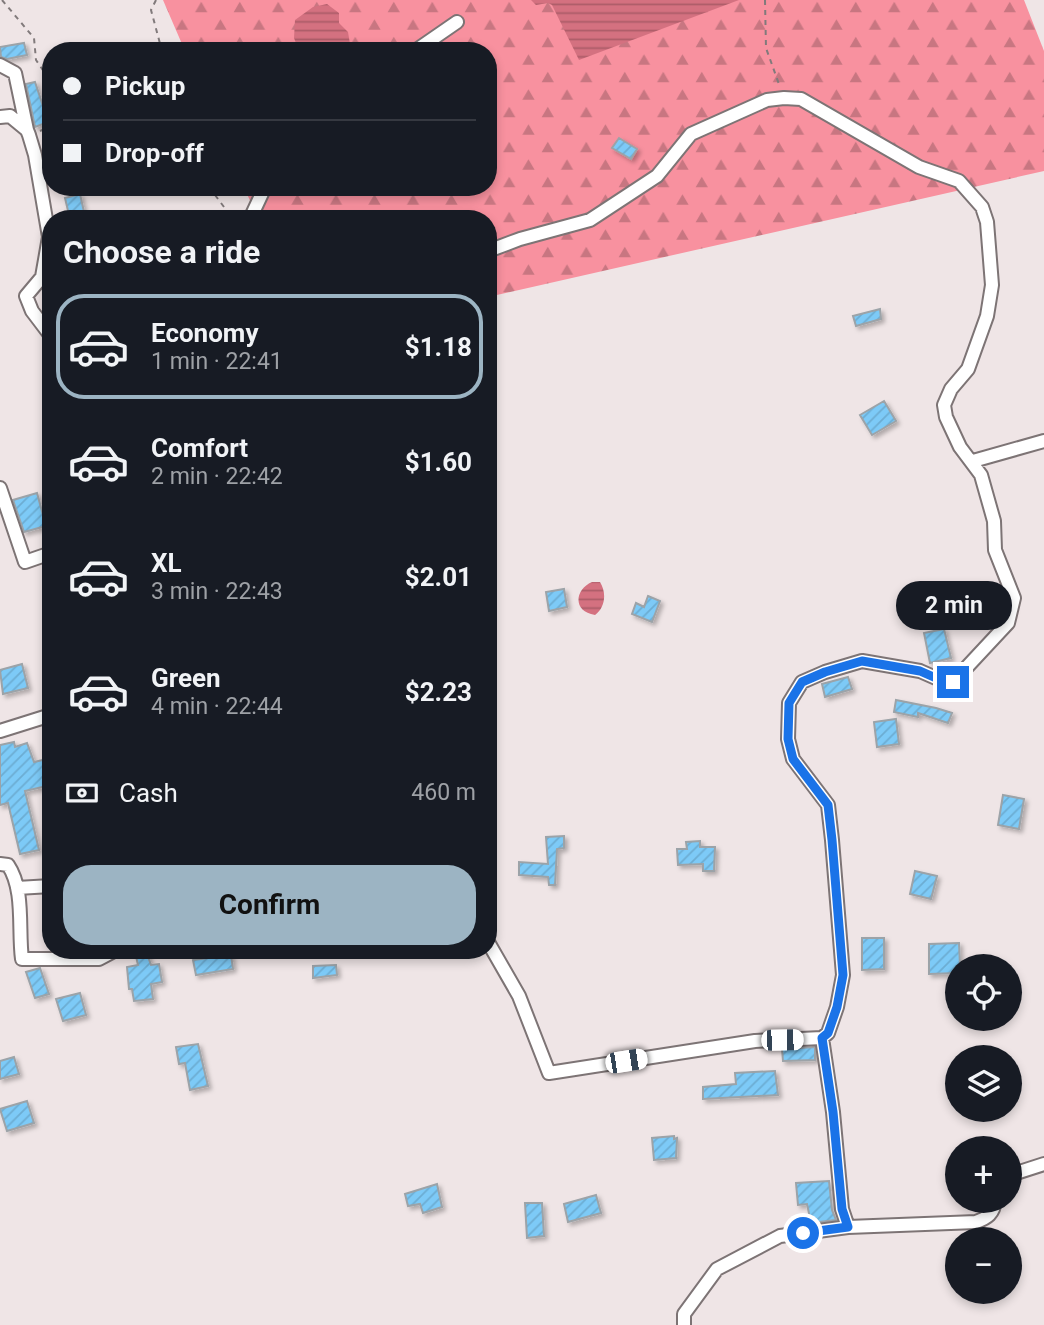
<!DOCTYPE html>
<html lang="en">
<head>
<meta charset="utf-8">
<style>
	:root { --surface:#171b24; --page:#242831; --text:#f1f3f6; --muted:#9ea1a6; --line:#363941; --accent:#9cb4c3 }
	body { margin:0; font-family:Roboto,sans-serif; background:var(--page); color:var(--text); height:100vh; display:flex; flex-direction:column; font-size:26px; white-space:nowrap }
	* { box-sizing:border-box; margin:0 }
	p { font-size:23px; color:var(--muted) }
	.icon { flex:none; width:38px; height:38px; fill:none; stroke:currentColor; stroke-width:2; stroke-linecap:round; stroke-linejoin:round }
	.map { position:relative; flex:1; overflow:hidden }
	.sheet { position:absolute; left:42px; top:210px; width:455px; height:749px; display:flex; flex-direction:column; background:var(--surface); border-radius:28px; box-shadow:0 4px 10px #0003 }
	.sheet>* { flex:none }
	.banner { position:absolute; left:42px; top:42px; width:455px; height:154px; border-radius:28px; box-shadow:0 4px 10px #0003; display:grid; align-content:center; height:154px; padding:0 21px; background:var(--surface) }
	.fabs { position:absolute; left:945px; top:954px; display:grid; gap:14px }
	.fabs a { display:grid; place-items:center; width:77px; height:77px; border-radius:50%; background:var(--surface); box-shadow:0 4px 10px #0003; font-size:35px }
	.end { position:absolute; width:32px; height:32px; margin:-16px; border:9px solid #1a73e8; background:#fff; box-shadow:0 0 0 4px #fff }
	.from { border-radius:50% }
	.bubble { position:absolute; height:49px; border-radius:24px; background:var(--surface); box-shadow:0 4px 10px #0003; font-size:23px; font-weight:700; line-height:49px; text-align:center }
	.car { position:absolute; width:21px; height:42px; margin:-21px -10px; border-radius:9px; box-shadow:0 0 5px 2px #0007; background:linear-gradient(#fff 24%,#345 0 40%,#fff 0 76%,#345 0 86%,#fff 0) }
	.banner b { display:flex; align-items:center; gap:24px; height:66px; font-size:26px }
	.banner b+b { border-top:2px solid var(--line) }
	.banner i { width:18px; height:18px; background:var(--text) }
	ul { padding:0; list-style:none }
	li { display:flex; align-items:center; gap:21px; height:105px; margin:0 14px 10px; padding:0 7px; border:4px solid transparent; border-radius:28px }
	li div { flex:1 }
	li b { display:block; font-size:26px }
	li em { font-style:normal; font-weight:700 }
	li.current { border-color:var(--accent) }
	li>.icon { width:63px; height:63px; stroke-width:1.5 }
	h2 { padding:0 21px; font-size:32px; line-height:84px }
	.pay { display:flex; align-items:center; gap:18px; height:77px; padding:0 21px; font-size:26px }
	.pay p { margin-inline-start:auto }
	.primary-button { display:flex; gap:14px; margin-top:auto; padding:14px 21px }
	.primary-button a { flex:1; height:80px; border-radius:28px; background:var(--accent); color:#111; font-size:28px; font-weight:700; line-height:80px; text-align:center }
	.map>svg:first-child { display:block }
	.forest { fill:url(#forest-firs) }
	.water { fill:url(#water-rules) }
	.building { fill:url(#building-hatch); stroke:#9ca3a8; stroke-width:2; filter:url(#shadow) }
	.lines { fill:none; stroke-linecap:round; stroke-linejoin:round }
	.street-casing { stroke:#7d7475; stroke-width:16 }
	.path { stroke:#817a7b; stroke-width:2; stroke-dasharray:5 5; stroke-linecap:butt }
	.street { stroke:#fff; stroke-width:12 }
	.route { stroke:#1a73e8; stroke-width:9 }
</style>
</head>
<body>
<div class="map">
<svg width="1044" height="1325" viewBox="0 0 1044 1325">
	<defs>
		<pattern id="forest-firs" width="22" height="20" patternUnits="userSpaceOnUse" patternTransform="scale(1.75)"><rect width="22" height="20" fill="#f8919f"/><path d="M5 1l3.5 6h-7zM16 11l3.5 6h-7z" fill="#c87681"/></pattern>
		<pattern id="water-rules" width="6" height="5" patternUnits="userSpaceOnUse" patternTransform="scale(1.75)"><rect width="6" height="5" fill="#d47180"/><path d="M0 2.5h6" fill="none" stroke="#ac5c68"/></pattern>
		<pattern id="building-hatch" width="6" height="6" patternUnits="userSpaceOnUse" patternTransform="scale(1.75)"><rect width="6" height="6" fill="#7dcaf7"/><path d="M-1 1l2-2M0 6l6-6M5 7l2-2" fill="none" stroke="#6cadd3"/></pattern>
		<filter id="shadow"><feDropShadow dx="3" dy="3" stdDeviation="2" flood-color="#0004"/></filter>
	</defs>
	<rect width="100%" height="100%" fill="#efe5e6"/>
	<path class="forest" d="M163,0H1024L1044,51V171L488,297V219H258L244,187H488V51H185Z"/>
	<path class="water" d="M531,0H739L579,60L552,5L548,3L536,5Z
		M327,4L339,13V23L348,32L351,50L299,51L294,38L295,20L313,7Z
		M592,582H600C607,593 605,608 595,615C573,612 574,590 592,582Z"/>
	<path class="building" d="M24,43L27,55L7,59L1,57L0,47Z
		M35,82L43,106L51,104V121L35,127L26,84Z
		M619,138L637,149L631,159L612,148Z
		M80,194L84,212L69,215L65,198Z
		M880,309L881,319L856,326L853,316Z
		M884,401L896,421L872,435L860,415Z
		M37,493L46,526L24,532L13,500Z
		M564,589L567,607L549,611L546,592Z
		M648,596L660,601L652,622L632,614L636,603L644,607Z
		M944,629L951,658L930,663L924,633Z
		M22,664L28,688L3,694L0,670Z
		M848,677L852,689L825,697L822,684Z
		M896,700L936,708L952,713L948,723L918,713V717L894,712Z
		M896,719L899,744L877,747L874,722Z
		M14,742L15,747L27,743L34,762L51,758V785L25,791L39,850L20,854L8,803L0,805V745Z
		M1003,795L1024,799L1019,829L998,825Z
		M564,836V848L557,849L555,885H549L548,877L519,875V862L548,864L546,837Z
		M700,841V847H715L714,871H703V864L678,865L677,849H687L686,842Z
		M915,871L937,876L931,899L910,894Z
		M862,938H884V969L862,970Z
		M959,943L960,966H957V973L929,974V944Z
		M146,951L151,965L159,964L162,982L151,984L153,999L134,1001L132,989H129L127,967L138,965L135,952Z
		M231,955L233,969L196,975L193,960Z
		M336,965L337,975L313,978V966Z
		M40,968L49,994L35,998L26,972Z
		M80,993L86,1015L63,1021L56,999Z
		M198,1044L208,1086L190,1090L185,1063L179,1064L176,1047Z
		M815,1047V1060L783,1061L782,1049Z
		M14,1057L19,1074L0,1079V1061Z
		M775,1071L778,1095L703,1099V1087L736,1084L735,1073Z
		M27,1101L34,1123L7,1131L0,1109Z
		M674,1136V1139L677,1138L676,1158L654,1160L652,1138Z
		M829,1181L832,1210L836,1220L811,1223L807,1204L798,1205L796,1183Z
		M437,1184L442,1207L423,1213L420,1204L408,1206L405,1194Z
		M596,1195L601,1213L568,1222L564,1204Z
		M525,1203H542L544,1236L527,1238Z"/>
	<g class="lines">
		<defs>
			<path id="street" d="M415,51L457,22
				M0,65L15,73L27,130
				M0,117L10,116L27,130L29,135L35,155L49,237L42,277L26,296L32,311L51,336
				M250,219L265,187
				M488,251L520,239L590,220L657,176L691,134L767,100L784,98L801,99L919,167L959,181L982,207L987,222L992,285L987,316L968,369L951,389L944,405L946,417L960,447L981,475L994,521L995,550L1014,598L1008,623L953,682H945L920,671L862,661L825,672L802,682L789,703L788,739L793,759L828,805L832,840L843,975L837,1007L828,1033L822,1038L755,1041L549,1073L519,996L488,942
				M973,461L1044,441
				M0,488L25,562L51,553
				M0,731L51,715
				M0,864L8,865C25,890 18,930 22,959H99L116,950
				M17,888L51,886
				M822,1038L833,1112L842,1209L848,1227
				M1010,1175L1044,1164
				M684,1325V1314L717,1269L780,1236L848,1227L976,1222C987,1218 994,1214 995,1200"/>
		</defs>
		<use href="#street" class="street-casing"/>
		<path class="path" d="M2,0L34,38L36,60L51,82
			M156,0L151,10L162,51
			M765,0L766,48L780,87
			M40,131L51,126
			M209,187L233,219"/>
		<use href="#street" class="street"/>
	</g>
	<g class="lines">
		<path class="route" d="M803,1233L848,1227L842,1209L833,1112L822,1038L828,1033L837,1007L843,975L832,840L828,805L793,759L788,739L789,703L802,682L825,672L862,661L920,671L945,682H953"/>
	</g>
</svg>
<div class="fabs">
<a><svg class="icon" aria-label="locate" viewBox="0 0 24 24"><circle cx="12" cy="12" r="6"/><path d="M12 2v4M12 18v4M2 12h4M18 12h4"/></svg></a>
<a><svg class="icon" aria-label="layers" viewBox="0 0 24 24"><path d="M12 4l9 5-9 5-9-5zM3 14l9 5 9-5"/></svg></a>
<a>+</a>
<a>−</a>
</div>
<i class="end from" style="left:803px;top:1233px"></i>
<i class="end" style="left:953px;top:682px"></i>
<div class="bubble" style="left:896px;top:581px;width:116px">2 min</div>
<i class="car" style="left:782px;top:1040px;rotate:89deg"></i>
<i class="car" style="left:626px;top:1061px;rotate:81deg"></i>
<div class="banner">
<b><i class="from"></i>Pickup</b>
<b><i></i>Drop-off</b>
</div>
<section class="sheet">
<h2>Choose a ride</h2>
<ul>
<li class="current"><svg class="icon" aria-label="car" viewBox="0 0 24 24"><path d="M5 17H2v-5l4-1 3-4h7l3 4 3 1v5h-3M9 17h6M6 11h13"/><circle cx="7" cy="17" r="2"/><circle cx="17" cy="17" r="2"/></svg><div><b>Economy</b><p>1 min · 22:41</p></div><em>$1.18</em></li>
<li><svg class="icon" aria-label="car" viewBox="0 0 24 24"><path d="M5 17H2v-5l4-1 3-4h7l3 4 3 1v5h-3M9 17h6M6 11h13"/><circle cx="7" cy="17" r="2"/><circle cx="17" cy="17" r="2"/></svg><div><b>Comfort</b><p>2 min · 22:42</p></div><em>$1.60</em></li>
<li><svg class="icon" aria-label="car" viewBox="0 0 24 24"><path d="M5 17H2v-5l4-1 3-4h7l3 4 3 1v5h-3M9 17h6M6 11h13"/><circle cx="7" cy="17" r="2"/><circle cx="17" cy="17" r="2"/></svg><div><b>XL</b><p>3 min · 22:43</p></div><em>$2.01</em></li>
<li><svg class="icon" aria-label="car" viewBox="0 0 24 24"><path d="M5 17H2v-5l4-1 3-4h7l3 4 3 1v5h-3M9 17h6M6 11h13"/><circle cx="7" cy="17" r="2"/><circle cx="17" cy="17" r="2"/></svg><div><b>Green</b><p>4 min · 22:44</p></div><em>$2.23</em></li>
</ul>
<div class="pay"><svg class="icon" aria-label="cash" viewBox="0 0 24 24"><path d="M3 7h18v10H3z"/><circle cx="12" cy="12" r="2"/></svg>Cash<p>460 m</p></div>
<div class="primary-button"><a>Confirm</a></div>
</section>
</div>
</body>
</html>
